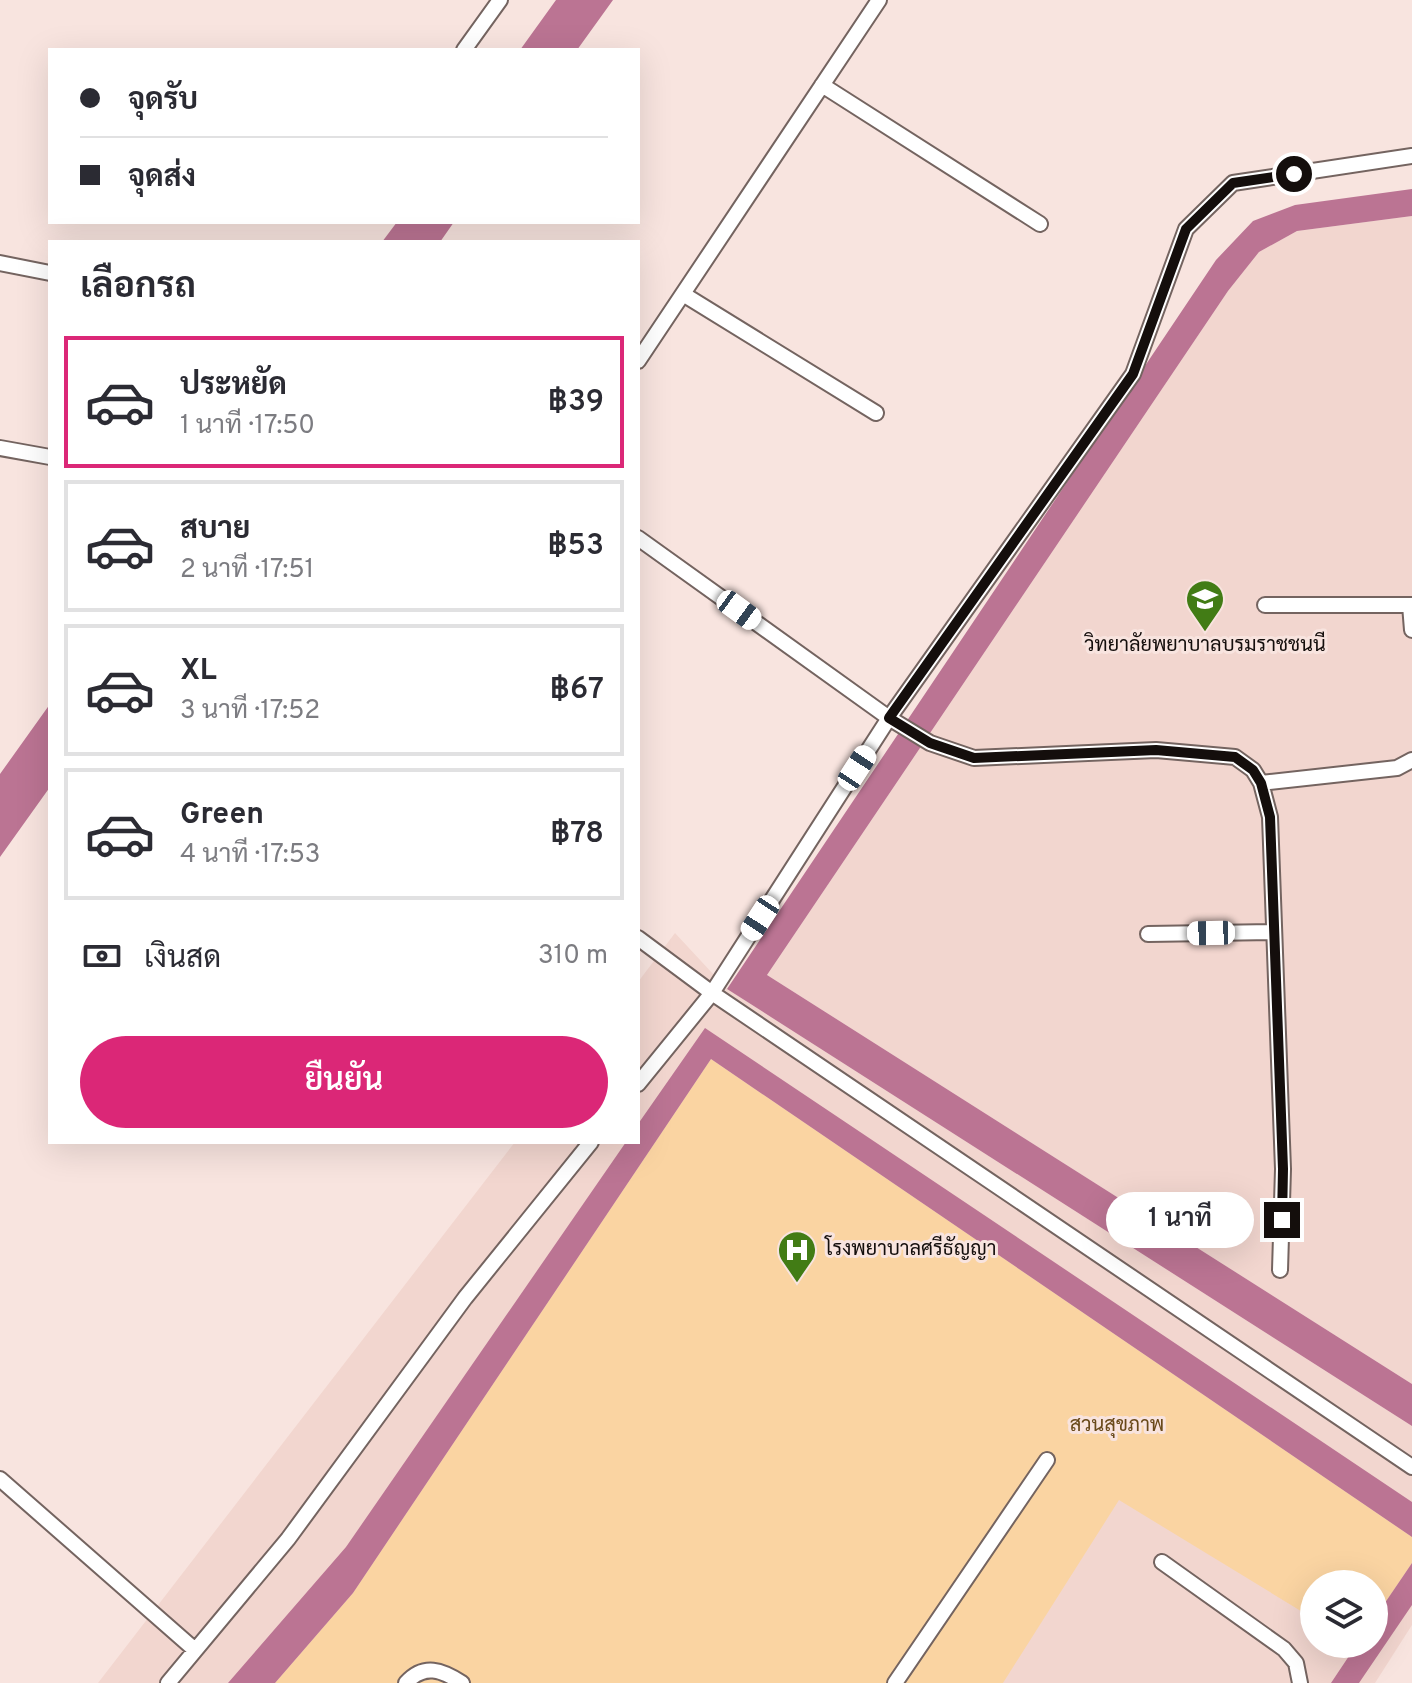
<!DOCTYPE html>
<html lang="th">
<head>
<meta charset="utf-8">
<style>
	:root { --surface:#fff; --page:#f7f7f7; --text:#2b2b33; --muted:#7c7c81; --line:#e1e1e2; --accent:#db2777 }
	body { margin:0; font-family:Overpass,Sarabun,sans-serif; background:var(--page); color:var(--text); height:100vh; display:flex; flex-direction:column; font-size:30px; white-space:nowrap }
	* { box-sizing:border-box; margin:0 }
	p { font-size:26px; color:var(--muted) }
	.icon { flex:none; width:44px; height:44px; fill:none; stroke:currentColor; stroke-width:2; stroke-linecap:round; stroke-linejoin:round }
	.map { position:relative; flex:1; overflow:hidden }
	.panel { position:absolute; left:48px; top:240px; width:592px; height:904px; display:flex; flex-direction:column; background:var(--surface); border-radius:0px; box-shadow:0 8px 32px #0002 }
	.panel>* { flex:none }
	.top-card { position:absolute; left:48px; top:48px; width:592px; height:176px; border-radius:0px; box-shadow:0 8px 32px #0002; display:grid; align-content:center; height:176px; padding:0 32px; background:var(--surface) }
	.tools { position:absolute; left:1300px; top:1570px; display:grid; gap:16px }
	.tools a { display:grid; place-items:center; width:88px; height:88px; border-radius:50%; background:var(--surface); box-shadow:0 8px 32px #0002; font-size:40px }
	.end { position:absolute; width:36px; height:36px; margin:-18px; border:10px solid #140e0c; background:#fff; box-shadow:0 0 0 4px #fff }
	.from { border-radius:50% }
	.bubble { position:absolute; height:56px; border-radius:28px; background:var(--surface); box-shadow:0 8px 32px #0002; font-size:26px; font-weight:600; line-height:56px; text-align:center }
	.car { position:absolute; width:24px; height:48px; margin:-24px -12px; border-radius:10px; box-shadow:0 0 6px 2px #0007; background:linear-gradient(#fff 24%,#345 0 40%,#fff 0 76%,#345 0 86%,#fff 0) }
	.top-card b { display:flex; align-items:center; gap:28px; height:76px; font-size:30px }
	.top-card b+b { border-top:2px solid var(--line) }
	.top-card i { width:20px; height:20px; background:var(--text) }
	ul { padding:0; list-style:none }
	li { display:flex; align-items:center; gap:24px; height:132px; margin:0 16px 12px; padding:0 16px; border:4px solid var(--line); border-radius:0px }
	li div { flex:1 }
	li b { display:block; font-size:30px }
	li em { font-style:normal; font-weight:600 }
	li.active { border-color:var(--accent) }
	li>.icon { width:72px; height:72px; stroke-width:1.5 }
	h2 { padding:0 32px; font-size:36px; line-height:96px }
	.pay { display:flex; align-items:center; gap:20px; height:88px; padding:0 32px; font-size:30px }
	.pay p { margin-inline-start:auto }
	.primary-button { display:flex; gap:16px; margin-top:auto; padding:16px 32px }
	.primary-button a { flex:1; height:92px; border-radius:48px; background:var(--accent); color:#fff; font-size:32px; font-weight:600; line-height:92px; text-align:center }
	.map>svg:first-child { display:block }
	.built { fill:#f2d6cf; fill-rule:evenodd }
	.green { fill:#fad4a2 }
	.water { fill:#bb7493 }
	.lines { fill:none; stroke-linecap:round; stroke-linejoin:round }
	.service-casing { stroke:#746460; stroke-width:18 }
	.service { stroke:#fff; stroke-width:14 }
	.route { stroke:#140e0c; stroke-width:10 }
	.labels { text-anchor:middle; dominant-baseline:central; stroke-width:6; stroke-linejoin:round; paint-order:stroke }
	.poi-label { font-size:20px; fill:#140e0c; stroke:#f8e4df }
	.park-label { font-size:20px; fill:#694919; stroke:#f8e4df }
</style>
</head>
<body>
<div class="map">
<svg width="1412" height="1683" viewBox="0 0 1412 1683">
	<rect width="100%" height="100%" fill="#f8e4df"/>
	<path class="built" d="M1412,216V1384L767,975L1228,291L1259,252L1297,231Z
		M675,933L727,989L1412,1426V1625L1375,1683H98L515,1142H638V982ZM1314,1584H1374V1644H1314Z"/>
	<path class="green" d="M711,1059L1412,1537V1563L1374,1619V1584H1314V1619L1119,1500L1003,1683H275L353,1593Z"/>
	<path class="water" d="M556,0H613L577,50H520Z
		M1412,189V216L1297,231L1259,252L1228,291L767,975L1412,1384V1426L727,989L1216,260L1253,221L1295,205Z
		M397,222H454L440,242H382Z
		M50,704V787L0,857V774Z
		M705,1028L1412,1502V1537L711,1059L353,1593L275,1683H228L346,1547L626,1142H638V1124Z
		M1412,1563V1605L1359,1683H1331L1357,1644H1374V1619Z"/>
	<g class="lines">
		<defs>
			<path id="service" d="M464,50L500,0
				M822,85L1040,224
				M0,263L50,273
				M683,294L876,413
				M638,361L879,0
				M0,448L50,457
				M638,538L889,718L930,743L974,758L1156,750L1235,757L1253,770L1261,783L1270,817L1283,1169L1280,1270
				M1265,605H1412
				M1410,605L1412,630
				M1261,783L1397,768L1412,760
				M1148,934L1274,932
				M638,938L712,993L1412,1467
				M638,1084L712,993L889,718L1133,374L1186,229L1233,183L1412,156
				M0,1479L195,1650
				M1162,1562L1284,1649L1296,1663L1300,1683
				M168,1683L288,1539L465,1298L591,1142
				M406,1683C424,1663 442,1670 462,1683
				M895,1683L1047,1460"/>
		</defs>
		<use href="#service" class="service-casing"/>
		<use href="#service" class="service"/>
	</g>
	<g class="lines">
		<path class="route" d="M1282,1220L1283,1169L1270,817L1261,783L1253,770L1235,757L1156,750L974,758L930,743L889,718L1133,374L1186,229L1233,183L1294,174"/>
	</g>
	<defs>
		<symbol id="university-pin" viewBox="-11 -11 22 30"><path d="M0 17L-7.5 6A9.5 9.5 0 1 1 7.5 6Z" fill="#427c15" stroke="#f8e4df"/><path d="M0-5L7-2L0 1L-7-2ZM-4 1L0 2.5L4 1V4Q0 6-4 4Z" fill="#fff"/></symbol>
		<symbol id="hospital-pin" viewBox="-11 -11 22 30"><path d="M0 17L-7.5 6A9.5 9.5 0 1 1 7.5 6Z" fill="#427c15" stroke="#f8e4df"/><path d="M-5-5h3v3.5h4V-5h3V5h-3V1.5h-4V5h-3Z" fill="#fff"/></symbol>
	</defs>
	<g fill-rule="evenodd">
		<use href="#university-pin" x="1183" y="577" width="44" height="60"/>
		<use href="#hospital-pin" x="775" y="1228" width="44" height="60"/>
	</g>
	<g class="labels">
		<g class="poi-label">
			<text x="1205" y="646">วิทยาลัยพยาบาลบรมราชชนนี</text>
			<text x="825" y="1250" text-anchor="start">โรงพยาบาลศรีธัญญา</text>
		</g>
		<g class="park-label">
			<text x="1117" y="1426">สวนสุขภาพ</text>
		</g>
	</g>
</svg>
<div class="tools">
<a><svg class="icon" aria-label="layers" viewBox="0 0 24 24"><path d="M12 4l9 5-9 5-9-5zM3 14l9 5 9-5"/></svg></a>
</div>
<i class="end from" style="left:1294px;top:174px"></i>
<i class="end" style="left:1282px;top:1220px"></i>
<div class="bubble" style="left:1106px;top:1192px;width:148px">1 นาที</div>
<i class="car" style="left:739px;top:610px;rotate:126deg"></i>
<i class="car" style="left:857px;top:768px;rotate:33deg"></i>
<i class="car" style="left:760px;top:918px;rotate:213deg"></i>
<i class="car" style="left:1211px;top:933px;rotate:269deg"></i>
<div class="top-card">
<b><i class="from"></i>จุดรับ</b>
<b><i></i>จุดส่ง</b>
</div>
<section class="panel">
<h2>เลือกรถ</h2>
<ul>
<li class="active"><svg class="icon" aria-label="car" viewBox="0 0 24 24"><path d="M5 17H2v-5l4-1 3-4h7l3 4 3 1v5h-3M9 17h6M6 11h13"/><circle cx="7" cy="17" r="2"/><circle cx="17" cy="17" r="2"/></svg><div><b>ประหยัด</b><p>1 นาที · 17:50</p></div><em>฿39</em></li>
<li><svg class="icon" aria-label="car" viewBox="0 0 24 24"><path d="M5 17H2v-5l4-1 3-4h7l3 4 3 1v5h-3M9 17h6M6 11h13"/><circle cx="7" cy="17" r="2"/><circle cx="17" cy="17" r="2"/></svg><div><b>สบาย</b><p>2 นาที · 17:51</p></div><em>฿53</em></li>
<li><svg class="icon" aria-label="car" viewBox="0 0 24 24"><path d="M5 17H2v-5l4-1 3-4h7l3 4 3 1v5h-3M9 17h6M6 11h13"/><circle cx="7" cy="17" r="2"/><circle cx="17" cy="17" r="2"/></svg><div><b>XL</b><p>3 นาที · 17:52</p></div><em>฿67</em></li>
<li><svg class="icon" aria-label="car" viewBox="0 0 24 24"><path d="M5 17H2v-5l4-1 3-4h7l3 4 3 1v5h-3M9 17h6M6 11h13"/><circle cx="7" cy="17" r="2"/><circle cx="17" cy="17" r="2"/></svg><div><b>Green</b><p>4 นาที · 17:53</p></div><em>฿78</em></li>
</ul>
<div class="pay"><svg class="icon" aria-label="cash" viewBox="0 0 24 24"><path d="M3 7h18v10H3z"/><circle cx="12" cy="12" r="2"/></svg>เงินสด<p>310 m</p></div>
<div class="primary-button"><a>ยืนยัน</a></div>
</section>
</div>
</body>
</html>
